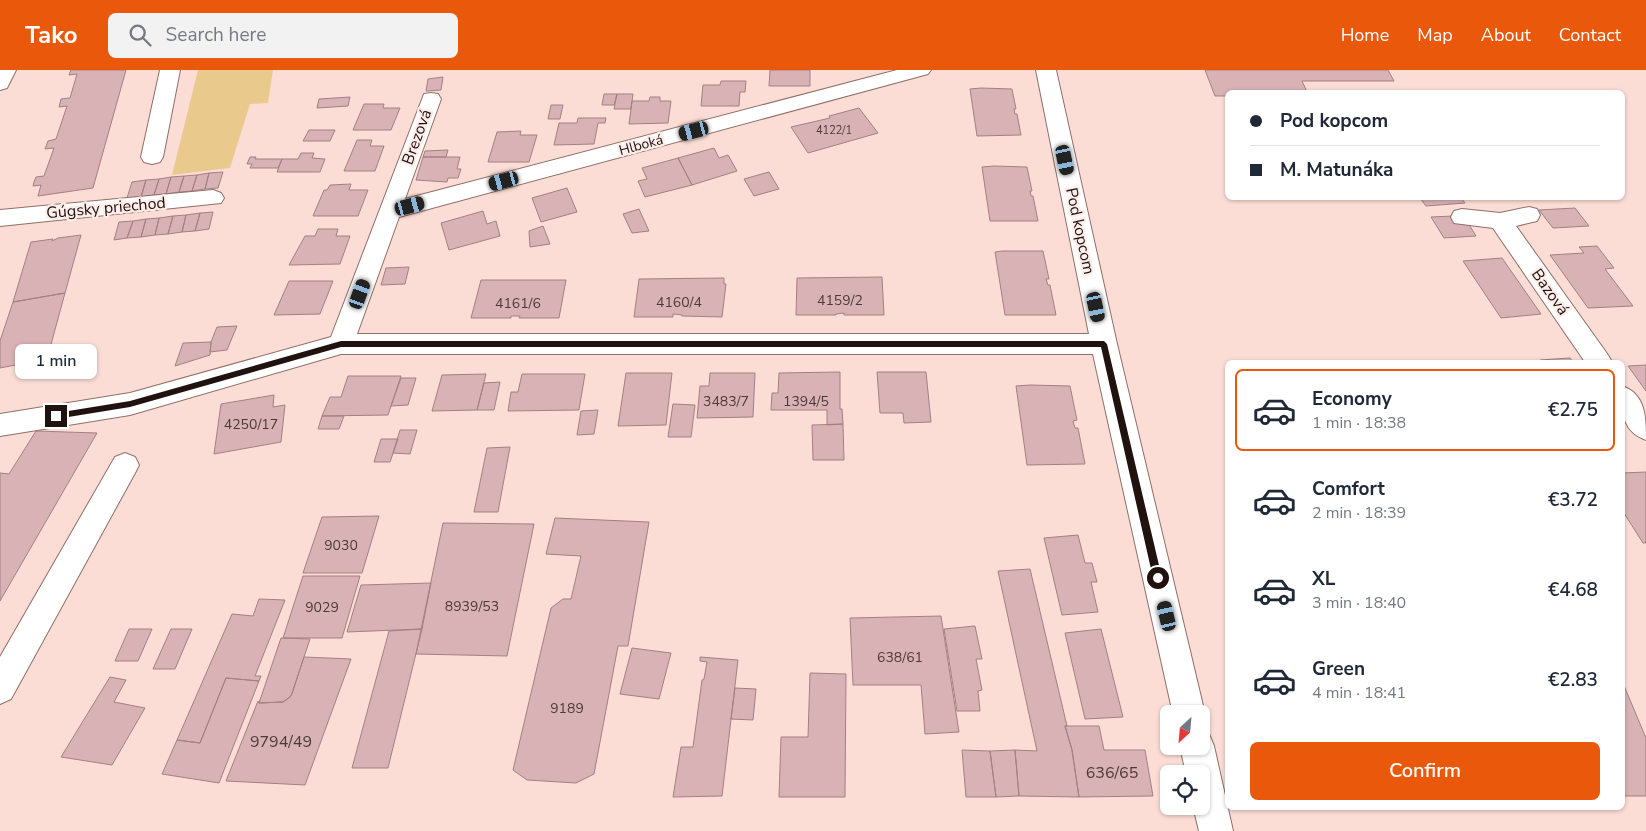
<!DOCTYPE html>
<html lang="en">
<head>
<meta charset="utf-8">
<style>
	:root { --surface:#fff; --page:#f2f2f3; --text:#1f2937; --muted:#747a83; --line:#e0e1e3; --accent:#ea580c }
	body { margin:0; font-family:"Nunito Sans",sans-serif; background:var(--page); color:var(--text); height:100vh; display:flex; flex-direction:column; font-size:19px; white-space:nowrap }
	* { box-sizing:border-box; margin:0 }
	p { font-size:16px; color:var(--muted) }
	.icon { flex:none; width:28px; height:28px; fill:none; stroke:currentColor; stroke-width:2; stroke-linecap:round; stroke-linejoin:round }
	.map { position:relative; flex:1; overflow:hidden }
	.details { position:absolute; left:1225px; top:290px; width:400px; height:450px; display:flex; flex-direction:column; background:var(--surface); border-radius:8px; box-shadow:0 1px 4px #0004 }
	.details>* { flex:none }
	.banner { position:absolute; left:1225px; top:20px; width:400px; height:110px; border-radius:8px; box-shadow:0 1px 4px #0004; display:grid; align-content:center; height:110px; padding:0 25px; background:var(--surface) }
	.needle { width:32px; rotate:206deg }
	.fabs { position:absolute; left:1160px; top:635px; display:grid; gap:10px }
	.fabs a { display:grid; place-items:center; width:50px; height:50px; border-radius:8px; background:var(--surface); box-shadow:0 1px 4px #0004; font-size:25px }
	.end { position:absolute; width:22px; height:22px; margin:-11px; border:6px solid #1f120f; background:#fff; box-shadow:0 0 0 2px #fff }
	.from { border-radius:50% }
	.bubble { position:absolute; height:35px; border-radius:8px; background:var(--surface); box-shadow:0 1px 4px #0004; font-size:16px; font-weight:600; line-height:35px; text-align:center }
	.car { position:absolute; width:15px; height:30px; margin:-15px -8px; border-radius:6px; box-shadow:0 0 4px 1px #0007; background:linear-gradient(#222 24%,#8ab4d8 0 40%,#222 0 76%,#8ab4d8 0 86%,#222 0) }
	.banner b { display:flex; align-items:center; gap:18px; height:48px; font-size:19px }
	.banner b+b { border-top:1px solid var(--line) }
	.banner i { width:12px; height:12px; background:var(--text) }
	ul { padding:9px 0 0; list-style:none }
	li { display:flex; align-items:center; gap:15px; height:82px; margin:0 10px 8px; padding:0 15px; border:2px solid transparent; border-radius:8px }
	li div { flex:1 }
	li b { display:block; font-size:19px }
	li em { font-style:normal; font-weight:600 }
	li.current { border-color:var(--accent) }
	li>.icon { width:45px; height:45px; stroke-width:1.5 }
	.cta { display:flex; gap:10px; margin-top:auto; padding:10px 25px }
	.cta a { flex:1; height:58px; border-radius:8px; background:var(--accent); color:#fff; font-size:20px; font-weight:600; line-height:58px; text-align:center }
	header { display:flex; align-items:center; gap:30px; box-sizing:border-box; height:70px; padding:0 25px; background:var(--accent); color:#fff }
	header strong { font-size:24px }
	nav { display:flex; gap:28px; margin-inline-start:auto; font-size:18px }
	.search { width:350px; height:45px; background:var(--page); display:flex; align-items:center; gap:12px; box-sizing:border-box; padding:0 18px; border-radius:8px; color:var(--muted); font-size:19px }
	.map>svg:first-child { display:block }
	.green { fill:#eaca8c }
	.building { fill:#d8b2b5; stroke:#a38083 }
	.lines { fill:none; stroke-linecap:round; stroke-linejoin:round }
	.minor-casing { stroke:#906f66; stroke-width:2 }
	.minor { fill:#fff; fill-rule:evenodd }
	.route { fill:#1f120f }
	.labels { text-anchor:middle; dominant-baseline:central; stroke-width:4.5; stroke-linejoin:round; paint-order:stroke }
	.far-number-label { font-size:11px; fill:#4d3a38 }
	.far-street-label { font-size:14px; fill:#1f120f; stroke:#fdeeea }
	.number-label { font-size:14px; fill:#4d3a38 }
	.street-label { font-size:16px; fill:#1f120f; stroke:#fdeeea }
	.near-number-label { font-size:16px; fill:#4d3a38 }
</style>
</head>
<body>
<header>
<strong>Tako</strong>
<div class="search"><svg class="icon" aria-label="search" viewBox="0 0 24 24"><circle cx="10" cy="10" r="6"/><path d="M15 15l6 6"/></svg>Search here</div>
<nav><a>Home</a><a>Map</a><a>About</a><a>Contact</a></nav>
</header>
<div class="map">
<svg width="1646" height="761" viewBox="0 0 1646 761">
	<rect width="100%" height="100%" fill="#fbddd5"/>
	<path class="green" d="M198,0H273L268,33L250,34L230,98L172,105Z"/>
	<path class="building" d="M71,0H126L93,118L38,126L41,115L33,116L34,112L36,107L44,106L54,78L45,79L48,71L56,69L67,36L59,37L61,29L70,28L77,4L69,5Z
		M770,0H810V16H769Z
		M1205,0H1388L1394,11H1302L1307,22H1228V26H1215Z
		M443,7L441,20L426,21L428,9Z
		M721,11H746L745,22H740L739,36H701L703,15H720Z
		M981,18L1012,19L1016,39H1014L1015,44H1017L1021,65L977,66L970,19Z
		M604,24H617L614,35H602Z
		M617,24H633L631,39H614Z
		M350,27L348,36L317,38L319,29Z
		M650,27H660V31H671L668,53L629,54L632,31H649Z
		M364,34H384L383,38H400L391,60H353Z
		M551,35H563L560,49H548Z
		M859,38L878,63L808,83L791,57L830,48L829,46Z
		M578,48H606L605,53H598L594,74L554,75L559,53H577Z
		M309,60H335L330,71H303Z
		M521,61L520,65H537L529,92H488L497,62Z
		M357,70H372L370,76H384L375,101H344Z
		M714,78L719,88L728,85L737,101L692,115L678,88Z
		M448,80L446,87H423L425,81Z
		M301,83H314L312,88L325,89L320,102H277L282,89H298Z
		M250,87H256L255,89H282L278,98H250L252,94H247Z
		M423,87H460L457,99H461L458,108H448L447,112L416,110Z
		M678,88L692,115L645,127L638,111L647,109L642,98Z
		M994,96L1027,97L1032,121H1030L1031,126H1033L1038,151H990L982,97Z
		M223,102L218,118L205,119L209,103Z
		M769,102L779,119L754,126L744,109Z
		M209,103L205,119L192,121L197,105Z
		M197,105L192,121L179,122L184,106Z
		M184,106L179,122L166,124L171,107Z
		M171,107L166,124L154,125L159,109Z
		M159,109L154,125L141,127L146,110Z
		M146,110L141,127L127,128L132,112Z
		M351,114L349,120H368L358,146H313L324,120H327L330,115Z
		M567,118L577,142L541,152L532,128Z
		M1420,128H1461L1465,133L1426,136Z
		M1575,138L1589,156L1553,158L1539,140Z
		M639,139L649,161L632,163L623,144Z
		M483,141L487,154L496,151L500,166L449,180L441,153Z
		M213,142L209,159L195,161L200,143Z
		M200,143L195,161L182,162L186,145Z
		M186,145L182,162L168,164L173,146Z
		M173,146L168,164L155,165L159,148Z
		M1453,146L1459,154L1468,153L1476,166L1444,168L1431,147Z
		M159,148L155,165L141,167L146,149Z
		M146,149L141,167L127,168L133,151Z
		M133,151L127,168L114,170L119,152Z
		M543,156L550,174L530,177L529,161Z
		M318,159H338L336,166H350L340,194L289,195L305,166H315Z
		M81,165L65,223L13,232L31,172L53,169L52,171L58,168Z
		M1597,176L1614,198L1605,199L1633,236L1588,238L1550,185L1584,183L1579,177Z
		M1002,181H1043L1049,209H1046L1048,215H1050L1056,245H1005L995,182Z
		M1502,188L1541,244L1501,248L1463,191Z
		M409,197L405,214L381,215L386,198Z
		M882,207L884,245H844V243L836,244V245H796L797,208Z
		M724,208V214H726L722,247L682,246V245L673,244V247H634L639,209Z
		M481,210H566L559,248H519L520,246H511V248H471Z
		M289,211H333L320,244L274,245Z
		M65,223L47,289L0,298V271L13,232Z
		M237,256L227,280L210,282L211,272L217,257Z
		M211,272L210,285L175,296L183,273Z
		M1570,288L1573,292H1541L1540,290Z
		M1646,295V321L1628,296Z
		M840,302V339H842L843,354L827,355V340H771L772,323H778L779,303Z
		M877,302H926L931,352L904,353L903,343H880Z
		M626,303H672L666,355L618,356Z
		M710,303H755L753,347L697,348L700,316H709Z
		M486,304L477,340L432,341L442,305Z
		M522,304H585L579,340L508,341L511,322H518Z
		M348,306H401L388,345L322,346L330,327H341Z
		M401,308H416L408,335L391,336Z
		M500,312L494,340H477L484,313Z
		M1030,315L1070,316L1077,350L1073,351L1075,358H1078L1085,394L1027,395L1016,316Z
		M274,325L273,337L285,335L281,372L214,384L221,334Z
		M673,334L695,335L691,367H668Z
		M598,340L594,364L577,365L581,341Z
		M322,346H344L339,359H318Z
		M843,354L844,390H813L812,355Z
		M400,360H417L410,384L393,383Z
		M36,361L97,363L0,531V403L9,404Z
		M381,369H398L390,392H374Z
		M510,377L498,442H474L487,378Z
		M1646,402V473H1643L1622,440V403Z
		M379,446L362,503H303L322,447Z
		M555,448L649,452L628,576H618L594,704L576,713L527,710L513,700L551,538L563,529H571L581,486L546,484Z
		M443,453L534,454L507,586L416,584Z
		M1078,465L1085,493H1092L1097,512H1091L1098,542L1062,545L1044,468Z
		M1030,499L1067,656H1065L1072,680L1079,727L1019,726L1015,680L1037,681L998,501Z
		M303,506H360L342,568H283Z
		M431,513L422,559L347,562L361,515Z
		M259,529L285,530L255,606H261L259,611L226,608L200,673L177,670L232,544L253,546Z
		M941,546L959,662L925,664L921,615H853L850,548Z
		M975,556L982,589H976L982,620L978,621L980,641H957L944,559Z
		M129,559H152L138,591H115Z
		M171,559H192L175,599H153Z
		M422,559L388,698H352L389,561Z
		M1101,559L1123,647L1085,649L1065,563Z
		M281,568L310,569L291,626L283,632L259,633Z
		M632,578L671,583L659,629L620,624Z
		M304,587L351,589L305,715L226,711L258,631L259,633L283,632L289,628L292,624Z
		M700,587L738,590L722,726L673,727L681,677H693L702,610L704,609L707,592L700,591Z
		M810,603L846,604L845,727H779L781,667H808Z
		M110,607L126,610L114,632L145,638L112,695L61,687Z
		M226,608L259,611L219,713L162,704L177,670L200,673Z
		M1622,611L1646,668V726H1622Z
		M735,618L756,619L753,650L731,649Z
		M1065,656H1099L1104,680H1145L1153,726L1079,727L1072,680Z
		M962,680L990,681L996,727H966Z
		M1015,680L1019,726L996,727L990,681Z"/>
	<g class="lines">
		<defs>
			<path id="minor" d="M0,0H16L7,18L0,20Z
				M160,0H180L163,87L160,92L152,94L144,92L141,87Z
				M897,0H931L928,4L399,147L357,264H1089L1036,0H1056L1117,274L1205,644L1201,654V644H1173L1093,284H341L130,345L0,366V344L130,323L331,267L424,24L431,23L438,24L441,29L405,129Z
				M213,120L221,123L224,128L221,133L0,156V140Z
				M1529,137L1537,139L1540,145L1537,151L1516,156L1608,285L1612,292H1585L1493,158L1454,153L1451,147L1454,141L1462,139L1500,143Z
				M1622,316C1646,324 1646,348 1646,370C1620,361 1622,338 1622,316Z
				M125,383L135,387L139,395L135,403L11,629L0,634V587L115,387Z
				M1201,661L1209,664L1214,676L1233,761H1199L1193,736H1201V704H1186L1180,676H1201Z"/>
		</defs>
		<use href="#minor" class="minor-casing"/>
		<use href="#minor" class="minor"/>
	</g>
	<path class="route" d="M341,271H1104L1107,274L1162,508L1158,512L1153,508L1101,277H341L130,337L56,349L52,346L56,343L130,331Z"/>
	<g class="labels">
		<g class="far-number-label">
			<text x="834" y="60">4122/1</text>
		</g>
		<g class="far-street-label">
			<text transform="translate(641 75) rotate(-15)">Hlboká</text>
		</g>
		<g class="number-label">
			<text x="840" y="230">4159/2</text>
			<text x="679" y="232">4160/4</text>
			<text x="518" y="233">4161/6</text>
			<text x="726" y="331">3483/7</text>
			<text x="806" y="331">1394/5</text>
			<text x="251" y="354">4250/17</text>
			<text x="341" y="475">9030</text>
			<text x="472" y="536">8939/53</text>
			<text x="322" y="537">9029</text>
			<text x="900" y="587">638/61</text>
			<text x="567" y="638">9189</text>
		</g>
		<g class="street-label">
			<text transform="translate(417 67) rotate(-70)">Brezová</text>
			<text transform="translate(106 138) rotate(-5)">Gúgsky priechod</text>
			<text transform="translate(1080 161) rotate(78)">Pod kopcom</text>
			<text transform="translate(1550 222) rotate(55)">Bazová</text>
		</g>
		<g class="near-number-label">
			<text x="281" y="672">9794/49</text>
			<text x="1112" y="703">636/65</text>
		</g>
	</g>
</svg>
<div class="fabs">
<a><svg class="needle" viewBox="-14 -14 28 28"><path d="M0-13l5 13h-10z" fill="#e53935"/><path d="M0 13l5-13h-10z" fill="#747a83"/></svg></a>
<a><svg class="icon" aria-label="locate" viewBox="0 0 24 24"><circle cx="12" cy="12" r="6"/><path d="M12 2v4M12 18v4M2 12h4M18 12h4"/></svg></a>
</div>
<i class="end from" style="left:1158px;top:508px"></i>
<i class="end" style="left:56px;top:346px"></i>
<div class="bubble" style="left:15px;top:274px;width:82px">1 min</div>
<i class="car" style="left:694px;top:61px;rotate:255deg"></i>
<i class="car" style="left:1065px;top:90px;rotate:168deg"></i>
<i class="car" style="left:504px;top:111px;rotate:255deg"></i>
<i class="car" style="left:410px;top:136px;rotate:75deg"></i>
<i class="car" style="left:360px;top:224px;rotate:20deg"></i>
<i class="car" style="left:1096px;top:237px;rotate:168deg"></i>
<i class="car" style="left:1167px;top:546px;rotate:347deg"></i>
<div class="banner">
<b><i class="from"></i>Pod kopcom</b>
<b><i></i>M. Matunáka</b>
</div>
<section class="details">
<ul>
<li class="current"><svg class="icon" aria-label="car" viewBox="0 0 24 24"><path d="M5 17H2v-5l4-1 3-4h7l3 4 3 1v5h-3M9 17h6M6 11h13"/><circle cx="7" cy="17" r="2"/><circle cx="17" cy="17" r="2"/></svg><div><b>Economy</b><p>1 min · 18:38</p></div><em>€2.75</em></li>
<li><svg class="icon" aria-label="car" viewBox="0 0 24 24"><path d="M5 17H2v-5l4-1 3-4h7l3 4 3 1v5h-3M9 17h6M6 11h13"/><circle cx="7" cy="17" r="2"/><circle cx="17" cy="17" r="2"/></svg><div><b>Comfort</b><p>2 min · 18:39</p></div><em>€3.72</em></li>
<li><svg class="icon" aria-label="car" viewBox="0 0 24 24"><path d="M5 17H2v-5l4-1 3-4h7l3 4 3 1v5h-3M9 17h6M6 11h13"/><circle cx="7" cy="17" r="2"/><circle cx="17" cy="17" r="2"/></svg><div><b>XL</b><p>3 min · 18:40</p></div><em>€4.68</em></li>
<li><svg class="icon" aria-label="car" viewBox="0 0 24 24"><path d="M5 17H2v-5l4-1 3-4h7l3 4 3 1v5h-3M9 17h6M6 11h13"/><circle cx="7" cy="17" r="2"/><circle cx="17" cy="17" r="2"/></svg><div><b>Green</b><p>4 min · 18:41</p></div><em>€2.83</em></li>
</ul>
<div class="cta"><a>Confirm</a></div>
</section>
</div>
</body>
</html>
